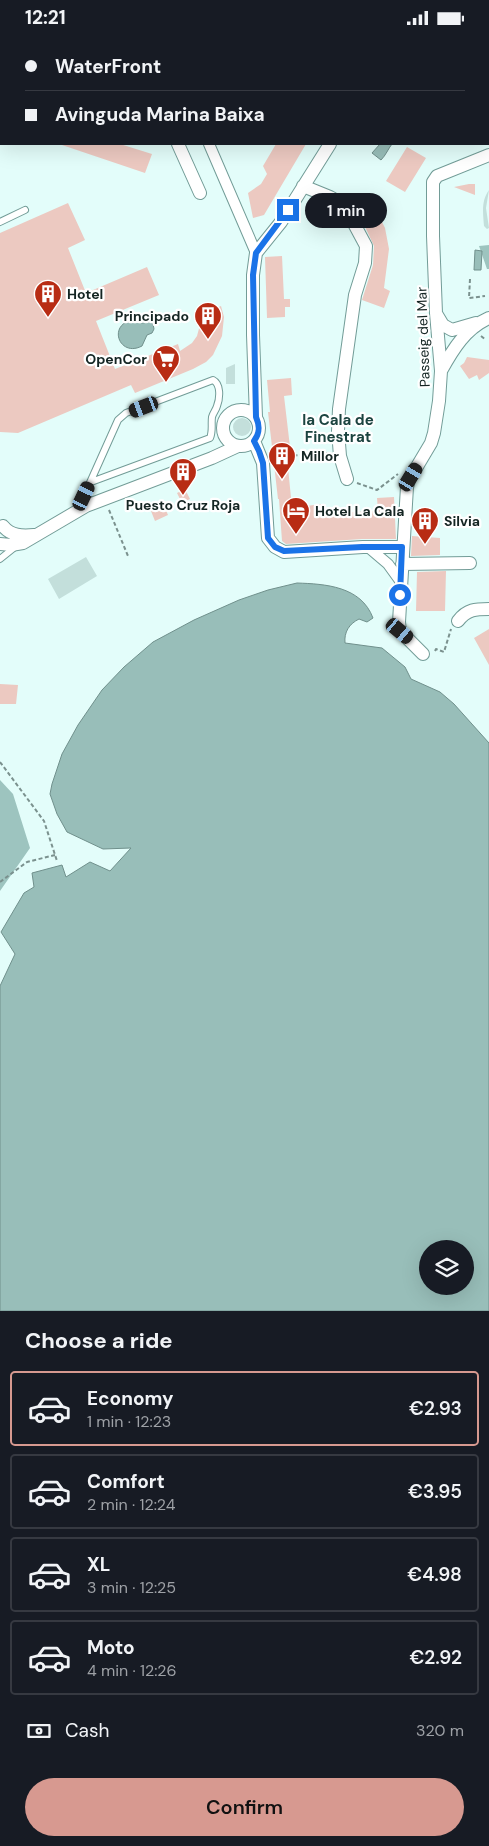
<!DOCTYPE html>
<html lang="en">
<head>
<meta charset="utf-8">
<style>
	:root { --surface:#171b24; --page:#242831; --text:#f1f3f6; --muted:#9ea1a6; --line:#363941; --accent:#d79990 }
	body { margin:0; font-family:"DM Sans",sans-serif; background:var(--page); color:var(--text); height:100vh; display:flex; flex-direction:column; font-size:19px; white-space:nowrap }
	* { box-sizing:border-box; margin:0 }
	p { font-size:16px; color:var(--muted) }
	.icon { flex:none; width:28px; height:28px; fill:none; stroke:currentColor; stroke-width:2; stroke-linecap:round; stroke-linejoin:round }
	.map { position:relative; height:1276px; overflow:hidden }
	.side { display:flex; flex-direction:column; background:var(--surface); flex:1 }
	.side>* { flex:none }
	.hud { position:absolute; left:0px; top:0px; width:490px; height:110px; box-shadow:0 5px 20px #0002; display:grid; align-content:center; height:110px; padding:0 25px; background:var(--surface) }
	.tools { position:absolute; left:419px; top:1205px; display:grid; gap:10px }
	.tools a { display:grid; place-items:center; width:55px; height:55px; border-radius:50%; background:var(--surface); box-shadow:0 5px 20px #0002; font-size:25px }
	.end { position:absolute; width:22px; height:22px; margin:-11px; border:6px solid #1a73e8; background:#fff; box-shadow:0 0 0 2px #fff }
	.from { border-radius:50% }
	.bubble { position:absolute; height:35px; border-radius:18px; background:var(--surface); box-shadow:0 5px 20px #0002; font-size:16px; font-weight:600; line-height:35px; text-align:center }
	.car { position:absolute; width:15px; height:30px; margin:-15px -8px; border-radius:6px; box-shadow:0 0 4px 1px #0007; background:linear-gradient(#222 24%,#8ab4d8 0 40%,#222 0 76%,#8ab4d8 0 86%,#222 0) }
	.hud b { display:flex; align-items:center; gap:18px; height:48px; font-size:19px }
	.hud b+b { border-top:1px solid var(--line) }
	.hud i { width:12px; height:12px; background:var(--text) }
	ul { padding:0; list-style:none }
	li { display:flex; align-items:center; gap:15px; height:75px; margin:0 10px 8px; padding:0 15px; border:2px solid var(--line); border-radius:5px }
	li div { flex:1 }
	li b { display:block; font-size:19px }
	li em { font-style:normal; font-weight:600 }
	li.on { border-color:var(--accent) }
	li>.icon { width:45px; height:45px; stroke-width:1.5 }
	h2 { padding:0 25px; font-size:22px; line-height:60px }
	.pay { display:flex; align-items:center; gap:12px; height:55px; padding:0 25px; font-size:19px }
	.pay p { margin-inline-start:auto }
	.action { display:flex; gap:10px; margin-top:auto; padding:10px 25px }
	.action a { flex:1; height:58px; border-radius:30px; background:var(--accent); color:#111; font-size:20px; font-weight:600; line-height:58px; text-align:center }
	.status { display:flex; justify-content:space-between; align-items:center; height:35px; padding:0 25px; background:var(--surface); direction:ltr }
	.status svg { height:14px; fill:currentColor }
	.map>svg:first-child { display:block }
	.green { fill:#c3dfdb }
	.forest { fill:#9dc4bf }
	.water { fill:#98beb9; stroke:#70908c; fill-rule:evenodd }
	.building { fill:#ecc9c1 }
	.lines { fill:none; stroke-linecap:round; stroke-linejoin:round }
	.service-casing { stroke:#729c97; stroke-width:8 }
	.pedestrian-casing { stroke:#729c97; stroke-width:12 }
	.minor-casing { stroke:#729c97; stroke-width:14 }
	.path { stroke:#7b918e; stroke-width:2; stroke-dasharray:4 2.5; stroke-linecap:butt }
	.service { stroke:#fff; stroke-width:6 }
	.pedestrian { stroke:#fff; stroke-width:10 }
	.minor { stroke:#fff; stroke-width:12 }
	.route { stroke:#1a73e8; stroke-width:6 }
	.labels { text-anchor:middle; dominant-baseline:central; stroke-width:4.5; stroke-linejoin:round; paint-order:stroke }
	.poi-label { font-size:14px; font-weight:bold; fill:#142523; stroke:#fff; text-anchor:start }
	.street-label { font-size:14px; fill:#142523; stroke:#fff }
	.neighbourhood-label { font-size:15px; font-weight:bold; fill:#1c4440; stroke:#fff }
</style>
</head>
<body>
<div class="status"><b>12:21</b><svg viewBox="0 0 49 12"><path d="M0 12V9h3v3zM5 12V6h3v6zM10 12V3h3v9zM15 12V0h3v12zM26 1h20v11H26zM47 4h2v5h-2z"/></svg></div>
<div class="map">
<svg width="489" height="1276" viewBox="0 0 489 1276">
	<rect width="100%" height="100%" fill="#e3fdfa"/>
	<path class="green" d="M489,155L486,173L489,193L487,194L484,191C483,178 481,166 489,155Z
		M235,329V349H226V333Z
		M233 392a9 9 0 1 1 18 0a9 9 0 1 1-18 0Z
		M86,522L97,541L59,564L48,544Z"/>
	<path class="forest" d="M489,210V234H487L479,211Z
		M0,745L13,759L30,813L0,856Z"/>
	<path class="water" d="M380,109H392C388,114 386,120 381,125L372,118Z
		M475,215L482,216L481,235H474Z
		M133,285L142,288L150,287L153,289L154,294L152,298L147,300L142,311C119,323 107,289 133,285Z
		M297,548C325,549 361,551 373,583L367,587L359,584C349,589 344,597 345,608L382,613L405,632L411,644L440,657L454,669L489,708V1276H0V951L15,919L1,897L24,858L34,852L32,838L62,830L66,842L90,827L110,836L131,813L103,814L67,797L57,779L50,759L52,749L62,719L78,690L102,655L124,632L153,607L194,585L239,565L268,555ZM428,1214H465V1251H428Z"/>
	<path class="building" d="M63,109H120L152,119L145,138L62,110Z
		M276,109H306L264,180L253,183L248,158L261,149L267,139L263,131Z
		M407,112L426,123L405,157L386,146Z
		M469,149H475V160L454,152Z
		M68,168L85,205L68,213L86,258L147,232L159,260L96,286L115,334L178,309L180,316L192,308L197,301L201,286L199,280L221,271L224,282L222,301L213,320L206,327L193,334L135,358L131,350L18,398L0,397V198Z
		M375,173L385,193L389,214L384,253L390,256L384,273L362,265L373,230L374,211L360,181Z
		M282,221L284,264H290V272H285V282L267,283L265,222Z
		M467,322L489,325V338L479,345L477,340L469,344L460,331L464,328Z
		M291,343L292,360L284,361L290,412H286L292,473L321,469L322,478L378,476L377,463L394,462L396,504H362L286,509L282,506L279,464H278L268,377H270L267,345Z
		M185,454L190,464L182,468L177,458Z
		M162,466L168,480L155,486L149,471Z
		M412,501L440,503V520L411,521Z
		M446,536L445,576H416L417,537Z
		M489,594V630L474,603Z
		M0,649L18,650L16,669H0Z"/>
	<g class="lines">
		<defs>
			<path id="service" d="M0,187L25,175
				M86,471L84,466V461L118,385L126,378L213,345C221,349 220,363 217,371C216,375 213,378 212,382C211,389 213,396 210,403L91,447
				M0,524L15,512"/>
			<path id="pedestrian" d="M164,0V1
				M209,109L256,218
				M368,512L388,529L401,547"/>
			<path id="minor" d="M129,0V1
				M397,1V0
				M178,109L200,158
				M303,151L330,162L344,170L366,211L365,228L355,260L339,374L338,396L340,421L347,444
				M437,280L443,290L452,295L476,288
				M441,336C453,314 466,293 489,283
				M223 393a18 18 0 1 1 36 0a18 18 0 1 1-36 0Z
				M256,382L253,300V240L256,218L281,187L330,109
				M254,406L263,428L268,503L275,512L284,517L363,512H403
				M3,491C11,501 22,501 34,500
				M0,509L11,510L23,508L86,471L212,423L238,411
				M402,529L470,528
				M458,586C467,574 476,574 489,574
				M423,619L400,596L399,587L407,452L409,445L431,408L434,398L439,366L441,336L436,278L433,201V147L437,141L489,120"/>
		</defs>
		<use href="#service" class="service-casing"/>
		<use href="#pedestrian" class="pedestrian-casing"/>
		<use href="#minor" class="minor-casing"/>
		<path class="path" d="M470,244L469,263L485,261
			M481,301L486,305
			M274,422L329,418
			M357,448L377,455L398,439
			M109,475L128,521
			M435,616L436,614L444,617L451,594
			M0,727L44,786L57,826
			M0,847L27,827L55,820"/>
		<use href="#service" class="service"/>
		<use href="#pedestrian" class="pedestrian"/>
		<use href="#minor" class="minor"/>
	</g>
	<g class="lines">
		<path class="route" d="M288,175L256,218L253,240L256,382C260,391 260,398 254,406L259,416L263,428L268,503L275,512L284,516L362,512H402L400,560"/>
	</g>
	<defs>
		<symbol id="building-pin" viewBox="-11 -11 22 30"><path d="M0 17L-7.5 6A9.5 9.5 0 1 1 7.5 6Z" fill="#b82c14" stroke="#fff"/><path d="M-4-6H4V6H1V3H-1V6H-4ZM-2.5-4.3h1.7v1.8h-1.7ZM.8-4.3h1.7v1.8H.8ZM-2.5-1h1.7V.8h-1.7ZM.8-1h1.7V.8H.8Z" fill="#fff"/></symbol>
		<symbol id="supermarket-pin" viewBox="-11 -11 22 30"><path d="M0 17L-7.5 6A9.5 9.5 0 1 1 7.5 6Z" fill="#b82c14" stroke="#fff"/><path d="M-6-5.5h2.5l.6 2H6L4.5 2H-2.5L-4.4-4H-6ZM-1.5 3.2a1.3 1.3 0 1 0 .1 0ZM3 3.2a1.3 1.3 0 1 0 .1 0Z" fill="#fff"/></symbol>
		<symbol id="hotel-pin" viewBox="-11 -11 22 30"><path d="M0 17L-7.5 6A9.5 9.5 0 1 1 7.5 6Z" fill="#b82c14" stroke="#fff"/><path d="M-6-4.5h1.5V1H6V5H4.5V3h-9V5H-6ZM-4 0a1.8 1.8 0 1 1 3.6 0ZM.5 0V-2.5h3Q6-2.5 6 0Z" fill="#fff"/></symbol>
	</defs>
	<g fill-rule="evenodd">
		<use href="#building-pin" x="32" y="243" width="32" height="43"/>
		<use href="#building-pin" x="192" y="265" width="32" height="43"/>
		<use href="#supermarket-pin" x="150" y="308" width="32" height="43"/>
		<use href="#building-pin" x="266" y="405" width="32" height="43"/>
		<use href="#building-pin" x="167" y="421" width="32" height="43"/>
		<use href="#hotel-pin" x="280" y="460" width="32" height="43"/>
		<use href="#building-pin" x="409" y="470" width="32" height="43"/>
	</g>
	<g class="labels">
		<g class="poi-label">
			<text x="67" y="259">Hotel</text>
			<text x="189" y="281" text-anchor="end">Principado</text>
			<text x="147" y="324" text-anchor="end">OpenCor</text>
			<text x="301" y="421">Millor</text>
			<text x="183" y="470" text-anchor="middle">Puesto Cruz Roja</text>
			<text x="315" y="476">Hotel La Cala</text>
			<text x="444" y="486">Silvia</text>
		</g>
		<g class="street-label">
			<text transform="translate(423 302) rotate(-92)">Passeig del Mar</text>
		</g>
		<g class="neighbourhood-label">
			<text x="338" y="385">la Cala de<tspan x="338" dy="17">Finestrat</tspan></text>
		</g>
	</g>
</svg>
<div class="tools">
<a><svg class="icon" aria-label="layers" viewBox="0 0 24 24"><path d="M12 4l9 5-9 5-9-5zM3 14l9 5 9-5"/></svg></a>
</div>
<i class="end from" style="left:400px;top:560px"></i>
<i class="end" style="left:288px;top:175px"></i>
<div class="bubble" style="left:305px;top:158px;width:82px">1 min</div>
<i class="car" style="left:144px;top:372px;rotate:249deg"></i>
<i class="car" style="left:411px;top:442px;rotate:31deg"></i>
<i class="car" style="left:84px;top:461px;rotate:25deg"></i>
<i class="car" style="left:400px;top:596px;rotate:130deg"></i>
<div class="hud">
<b><i class="from"></i>WaterFront</b>
<b><i></i>Avinguda Marina Baixa</b>
</div>
</div>
<section class="side">
<h2>Choose a ride</h2>
<ul>
<li class="on"><svg class="icon" aria-label="car" viewBox="0 0 24 24"><path d="M5 17H2v-5l4-1 3-4h7l3 4 3 1v5h-3M9 17h6M6 11h13"/><circle cx="7" cy="17" r="2"/><circle cx="17" cy="17" r="2"/></svg><div><b>Economy</b><p>1 min · 12:23</p></div><em>€2.93</em></li>
<li><svg class="icon" aria-label="car" viewBox="0 0 24 24"><path d="M5 17H2v-5l4-1 3-4h7l3 4 3 1v5h-3M9 17h6M6 11h13"/><circle cx="7" cy="17" r="2"/><circle cx="17" cy="17" r="2"/></svg><div><b>Comfort</b><p>2 min · 12:24</p></div><em>€3.95</em></li>
<li><svg class="icon" aria-label="car" viewBox="0 0 24 24"><path d="M5 17H2v-5l4-1 3-4h7l3 4 3 1v5h-3M9 17h6M6 11h13"/><circle cx="7" cy="17" r="2"/><circle cx="17" cy="17" r="2"/></svg><div><b>XL</b><p>3 min · 12:25</p></div><em>€4.98</em></li>
<li><svg class="icon" aria-label="car" viewBox="0 0 24 24"><path d="M5 17H2v-5l4-1 3-4h7l3 4 3 1v5h-3M9 17h6M6 11h13"/><circle cx="7" cy="17" r="2"/><circle cx="17" cy="17" r="2"/></svg><div><b>Moto</b><p>4 min · 12:26</p></div><em>€2.92</em></li>
</ul>
<div class="pay"><svg class="icon" aria-label="cash" viewBox="0 0 24 24"><path d="M3 7h18v10H3z"/><circle cx="12" cy="12" r="2"/></svg>Cash<p>320 m</p></div>
<div class="action"><a>Confirm</a></div>
</section>
</body>
</html>
